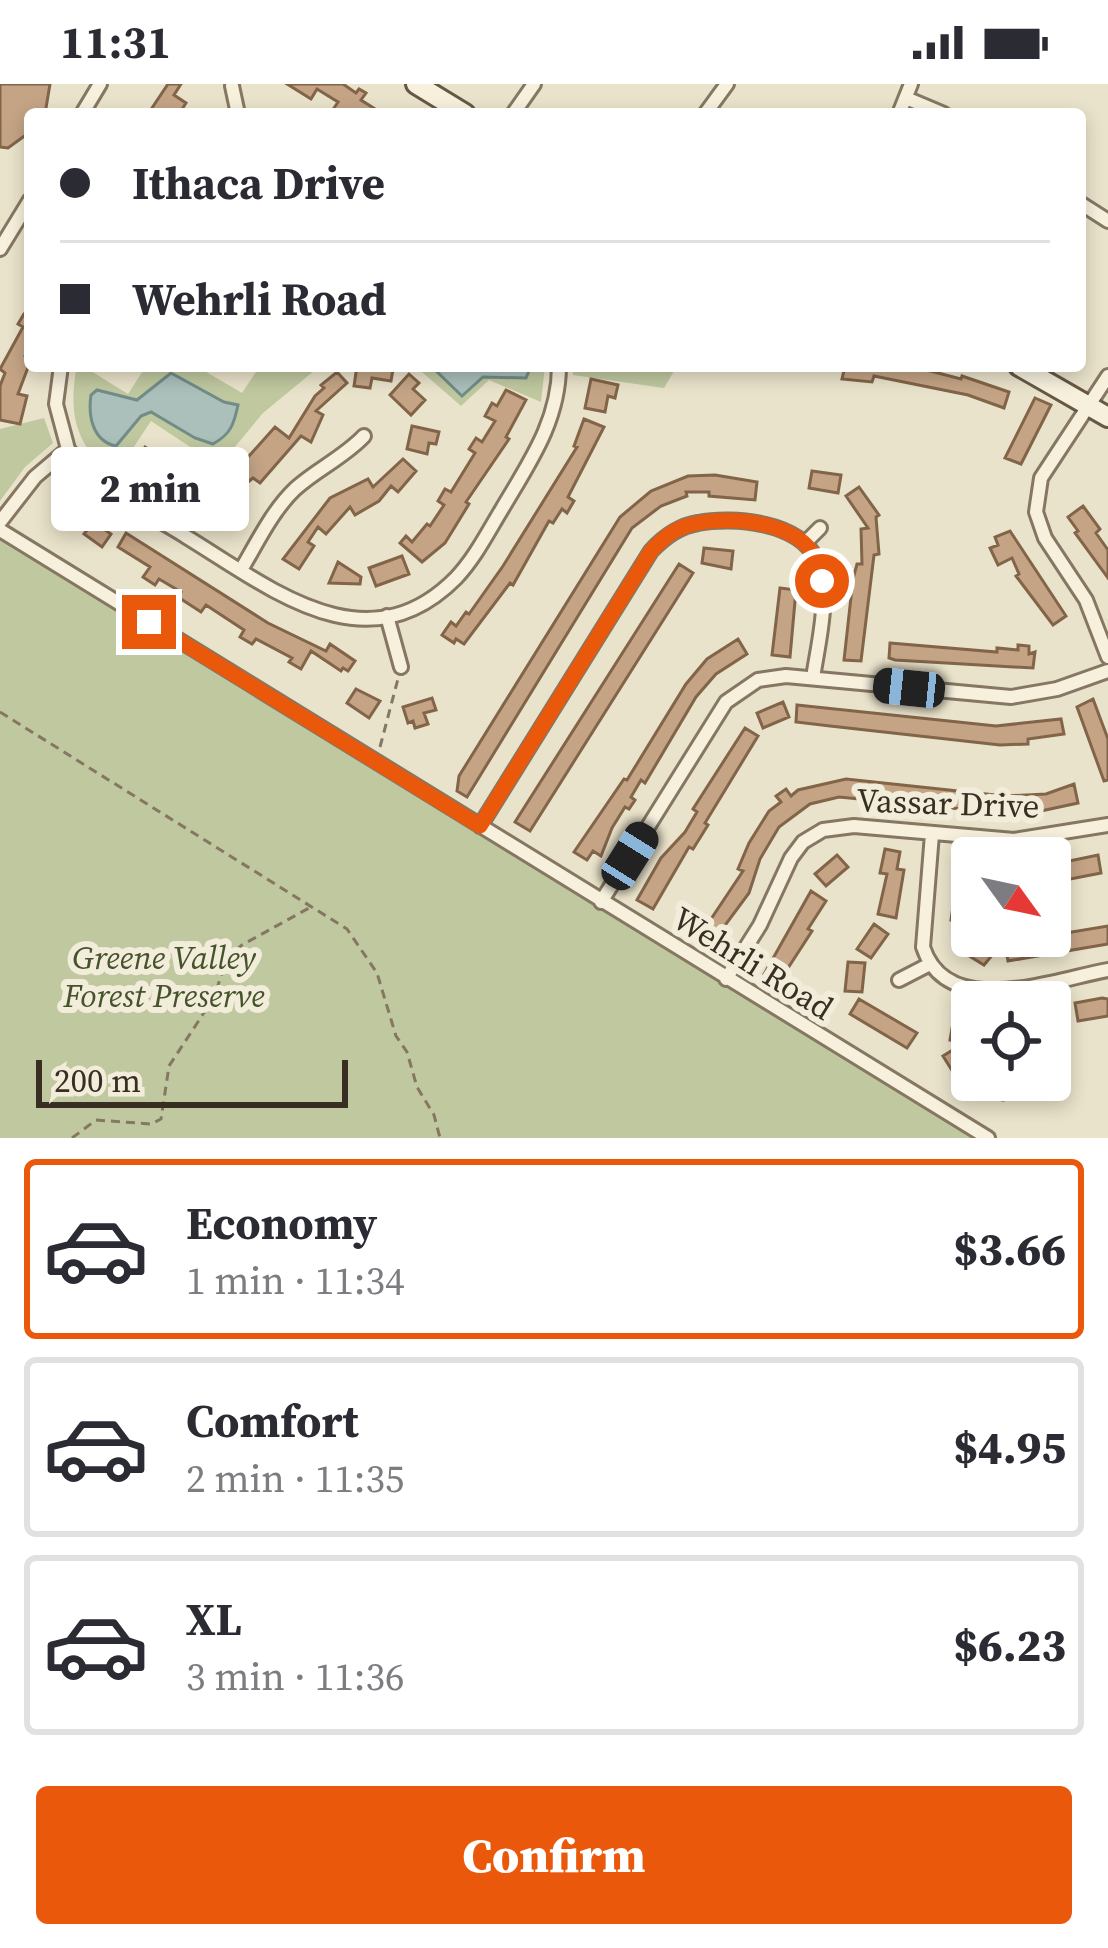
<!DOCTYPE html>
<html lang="en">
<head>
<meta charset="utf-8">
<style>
	:root { --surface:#fff; --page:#f7f7f7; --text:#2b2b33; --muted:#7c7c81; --line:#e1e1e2; --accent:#ea580c }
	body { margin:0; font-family:"Source Serif 4",serif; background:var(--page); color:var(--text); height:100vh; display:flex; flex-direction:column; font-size:45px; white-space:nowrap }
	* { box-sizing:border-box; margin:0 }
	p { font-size:39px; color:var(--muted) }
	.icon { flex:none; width:66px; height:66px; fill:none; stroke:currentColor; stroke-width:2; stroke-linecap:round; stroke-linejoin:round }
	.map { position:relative; height:1054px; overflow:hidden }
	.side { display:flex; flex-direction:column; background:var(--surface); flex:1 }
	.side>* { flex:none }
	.banner { position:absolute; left:24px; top:24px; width:1062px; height:264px; border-radius:12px; box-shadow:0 6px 18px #0003; display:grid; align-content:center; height:264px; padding:0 36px; background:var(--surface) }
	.needle { width:78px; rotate:123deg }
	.tools { position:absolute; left:951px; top:753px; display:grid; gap:24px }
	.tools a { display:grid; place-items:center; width:120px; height:120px; border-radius:12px; background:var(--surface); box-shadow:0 6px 18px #0003; font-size:60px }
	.scale { position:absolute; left:36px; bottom:30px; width:312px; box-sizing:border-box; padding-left:12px; border:6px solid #382e22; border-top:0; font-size:33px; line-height:42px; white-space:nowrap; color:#382e22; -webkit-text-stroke:9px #f2edda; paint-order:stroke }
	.end { position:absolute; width:54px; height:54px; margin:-27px; border:15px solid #ea580c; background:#fff; box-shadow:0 0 0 6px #fff }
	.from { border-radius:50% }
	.bubble { position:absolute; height:84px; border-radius:12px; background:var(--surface); box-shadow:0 6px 18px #0003; font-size:39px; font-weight:800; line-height:84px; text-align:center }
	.car { position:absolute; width:36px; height:72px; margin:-36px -18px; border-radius:15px; box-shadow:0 0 9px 3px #0007; background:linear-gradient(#222 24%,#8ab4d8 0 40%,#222 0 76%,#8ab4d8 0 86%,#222 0) }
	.banner b { display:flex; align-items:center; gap:42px; height:114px; font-size:45px }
	.banner b+b { border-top:3px solid var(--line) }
	.banner i { width:30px; height:30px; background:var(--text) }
	ul { padding:21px 0 0; list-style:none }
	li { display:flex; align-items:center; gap:36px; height:180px; margin:0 24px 18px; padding:0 12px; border:6px solid var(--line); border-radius:12px }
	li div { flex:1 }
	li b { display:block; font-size:45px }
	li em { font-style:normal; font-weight:800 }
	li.selected { border-color:var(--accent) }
	li>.icon { width:108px; height:108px; stroke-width:1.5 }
	.action { display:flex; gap:24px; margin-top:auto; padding:24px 36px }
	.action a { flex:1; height:138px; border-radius:12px; background:var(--accent); color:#fff; font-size:48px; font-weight:800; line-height:138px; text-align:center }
	.status { display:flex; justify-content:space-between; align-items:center; height:84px; padding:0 60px; background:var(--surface); direction:ltr }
	.status svg { height:33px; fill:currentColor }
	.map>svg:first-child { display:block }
	.green { fill:#c0c8a0 }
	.water { fill:#abbfbb; stroke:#728d88; stroke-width:3 }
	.building { fill:#c4a485; stroke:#826449; stroke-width:3 }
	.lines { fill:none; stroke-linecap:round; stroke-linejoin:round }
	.street-casing { stroke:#857761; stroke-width:18 }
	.secondary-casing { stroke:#675844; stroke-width:24 }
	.path { stroke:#857761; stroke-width:3; stroke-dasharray:9 6; stroke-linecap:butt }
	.street { stroke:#f6f0dd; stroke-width:12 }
	.secondary { stroke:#f6f0dd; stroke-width:18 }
	.route { stroke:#ea580c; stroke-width:15 }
	.labels { text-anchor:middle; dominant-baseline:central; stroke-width:12; stroke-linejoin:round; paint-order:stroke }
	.street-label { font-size:33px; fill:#382e22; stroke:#f2edda }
	.park-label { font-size:33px; font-style:italic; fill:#45522b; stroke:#f2edda }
</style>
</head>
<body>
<div class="status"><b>11:31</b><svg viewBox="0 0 49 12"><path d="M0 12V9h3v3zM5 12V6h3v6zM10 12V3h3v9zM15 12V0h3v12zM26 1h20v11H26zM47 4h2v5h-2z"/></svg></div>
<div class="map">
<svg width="1108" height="1054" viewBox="0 0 1108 1054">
	<rect width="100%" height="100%" fill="#eae3cb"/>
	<path class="green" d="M77,282H83L128,310L146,282H196L242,309L260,282H320L263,329L219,382L151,337L116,390C74,365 68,326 77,282Z
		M415,282H545L541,318L489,296L461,322Z
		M572,282H677L664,304L573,291Z
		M44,334L53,359L25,383L0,417V345Z
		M0,446L988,1054H0Z"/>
	<path class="water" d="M431,282H531L526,294L483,293L462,312Z
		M171,289L224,318L238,321C234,340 231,350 213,360L195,354L151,328L141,332L116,362C92,357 88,331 91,311L97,306L137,316Z"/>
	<path class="building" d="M0,0H50L45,30H30V48L8,64L0,63Z
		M168,0H181L174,11L186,19L179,30H148Z
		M287,0H343L356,9L359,5L366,9L361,16L383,30H330L338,18L317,5L311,15Z
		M24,230L30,231V265L25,272L30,278L18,310L27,312L20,340L0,336V302L5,289L0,285L23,243L18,240Z
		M357,282L393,285L391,297L372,294L370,304L354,302Z
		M845,282L915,283L961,295L962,292L1009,308L1004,324L968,311L874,292L872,298L842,295Z
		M337,288L347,299L316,327L323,331L311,358L301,352L260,399L253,394L243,402L231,392L275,343L289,354L315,312L324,304L321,301Z
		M409,290L419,299L413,305L425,316L411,331L390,311Z
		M591,295L618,301L615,314L608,312L605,328L585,324Z
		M506,306L526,316L506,353L509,355L466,418L469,420L445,459L422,478L400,459L406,452L412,458L427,440L430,442L444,421L438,417L445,405L451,408L475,369L469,365L476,354L482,358L495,337L485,332L492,319L497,322Z
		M1035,314L1051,321L1021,380L1005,374Z
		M584,335L604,343L568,413L574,417L567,429L562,425L553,439L549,437L513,501L510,499L464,560L456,555L454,559L442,551L451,538L456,542L466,528L469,530L503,482L577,363L574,362Z
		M412,342L439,348L436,360L429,359L427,370L407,365Z
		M145,363L177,382L180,378L192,386L187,392L201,401L190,418L165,402L168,397L147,383L142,390L132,384Z
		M403,375L416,387L398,408L391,402L379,417L355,431L350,423L326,450L318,443L308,458L314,462L299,485L283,475L330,414L368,395L373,403Z
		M812,387L841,391L838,409L809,404Z
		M715,391L757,398L755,416L709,412V408H686L687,412L661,422L632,444L467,713L457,707L459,692L620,433L651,407L688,392Z
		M859,403L879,431L876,433L879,470L874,471L861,577L844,576L853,495L857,480H862L861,445L868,444L846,412Z
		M232,408L244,426L234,433L231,428L219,437L210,423Z
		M61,410L106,436L101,443L111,450L102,463L84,450L91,441L77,431L72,439L54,428Z
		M1083,422L1100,445L1096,449L1108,466V494L1075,449L1078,447L1068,433Z
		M1010,447L1066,532L1053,541L1016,492L1019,490L1012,474L998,481L990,464L998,461L995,453Z
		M126,449L268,539L326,567L330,560L355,577L348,587L343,584L341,587L311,567L301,585L289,578L292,574L256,555L252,560L240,553L244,546L206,521L201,528L178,513L181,508L159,495L155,501L143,493L150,483L118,463Z
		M704,464L733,467L731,485L702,479Z
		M402,472L409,490L376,502L369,484Z
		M338,478L361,493L360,500L329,499Z
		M679,480L693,489L530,747L515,738Z
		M780,504L796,506L790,573L772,571Z
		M738,555L747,570L716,590L696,613L645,699L641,696L631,713L635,716L629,725L625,723L612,744L601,772L593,767L587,776L574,768L624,695L627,696L686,600L707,575Z
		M890,559L997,568V564L1018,566V561L1029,562V570L1035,568L1033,584L895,576L889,574Z
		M356,605L380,617L369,634L347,619Z
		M432,614L436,626L424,629L428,640L415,644L413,637L408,639L403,623Z
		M1093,615L1108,655V696L1104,697L1077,623Z
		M783,618L789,633L763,644L757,629Z
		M797,621L996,642L1061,635L1064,650L1028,655V660L1000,661L830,642L796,638Z
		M745,644L758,652L705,739L708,741L693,765L689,763L653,825L637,816L661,774L685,748L697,728L693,725Z
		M846,695L1005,712L1046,710L1074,700L1078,719L1041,727L1002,729L839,713L810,720L779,743L760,775L749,809L720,848L725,851L718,861L708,855L710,851L703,847L743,787L738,785L749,759L769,727L781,718L776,712L786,705L791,712L798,706Z
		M885,765L900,768L897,785L904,786L896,834L878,830L887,790L880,789Z
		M837,771L848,783L826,802L815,790Z
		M1098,771L1101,789L1050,799V781Z
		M960,775L972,777L969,839L951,836Z
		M811,807L826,817L808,845L812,847L777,901L763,892Z
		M874,840L888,850L871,874L857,865Z
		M1108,842V860L1008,877L1005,859Z
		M966,846L994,869L984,881L953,862Z
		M848,878L865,879L862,908L845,907Z
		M1102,914L1108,915V932L1078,937L1075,919Z
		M859,915L917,949L907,964L850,930Z
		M955,927L972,930L965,968L972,987L958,996L943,972L964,959L950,956Z
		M977,996L1006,1000L1003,1016L975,1011Z
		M1028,996H1047L1050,1005L1019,1015L1014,1000Z"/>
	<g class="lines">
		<defs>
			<path id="street" d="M232,2L238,30
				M906,14L944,30
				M82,30L100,0
				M513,30L534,0
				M705,30L727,0
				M899,30L911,0
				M1080,119L1108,137
				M0,165L30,116
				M1108,292L1041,394L1036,428L1045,454L1086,516L1108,573
				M68,365C93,405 146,427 185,452C269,503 366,585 456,494C475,474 488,448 502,425C529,379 559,337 559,282
				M0,438L35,393L68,365L56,320L61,282
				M0,446L988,1054
				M805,459L820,444
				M241,486C257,459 272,427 295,405C317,385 343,374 364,352
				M387,532L401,583
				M480,742L651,467C664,453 679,442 698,439C733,432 799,438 816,475C832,508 818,559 813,594
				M932,750L923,863C947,937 1053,896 1108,886
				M601,818L726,618L758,596L786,592L1011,613L1057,605L1108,587
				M726,895L760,841L791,774L803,758L823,746L854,742L1014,756L1108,741
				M899,896L930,880"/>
			<path id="secondary" d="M416,0L465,30
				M1019,282L1108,333"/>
		</defs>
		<use href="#street" class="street-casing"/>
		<use href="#secondary" class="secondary-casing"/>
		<path class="path" d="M0,628L347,845L377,889L396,952L407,968L417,1003L434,1031L440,1054
			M380,663L399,591
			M72,1054L96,1036L151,1040L161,1035L169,982L213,915L228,873L242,861L309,824"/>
		<use href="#street" class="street"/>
		<use href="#secondary" class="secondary"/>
	</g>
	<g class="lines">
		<path class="route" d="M149,538L480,742L651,467C660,458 668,449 681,444C714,430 783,435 808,463C817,473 819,484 822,497"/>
	</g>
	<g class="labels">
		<g class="street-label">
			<text transform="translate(948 719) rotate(2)">Vassar Drive</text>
			<text transform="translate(753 879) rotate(32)">Wehrli Road</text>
		</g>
		<g class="park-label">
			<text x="164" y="873">Greene Valley<tspan x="164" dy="38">Forest Preserve</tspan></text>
		</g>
	</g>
</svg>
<div class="tools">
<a><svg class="needle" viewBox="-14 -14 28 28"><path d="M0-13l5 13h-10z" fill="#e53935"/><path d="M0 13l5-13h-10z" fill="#7c7c81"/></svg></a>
<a><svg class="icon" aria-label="locate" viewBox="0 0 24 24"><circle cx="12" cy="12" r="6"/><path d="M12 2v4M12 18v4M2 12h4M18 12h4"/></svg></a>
</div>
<div class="scale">200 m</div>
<i class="end from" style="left:822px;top:497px"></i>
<i class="end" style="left:149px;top:538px"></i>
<div class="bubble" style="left:51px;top:363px;width:198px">2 min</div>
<i class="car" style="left:909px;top:604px;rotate:276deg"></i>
<i class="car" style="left:630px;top:772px;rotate:32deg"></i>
<div class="banner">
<b><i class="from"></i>Ithaca Drive</b>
<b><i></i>Wehrli Road</b>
</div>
</div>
<section class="side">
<ul>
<li class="selected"><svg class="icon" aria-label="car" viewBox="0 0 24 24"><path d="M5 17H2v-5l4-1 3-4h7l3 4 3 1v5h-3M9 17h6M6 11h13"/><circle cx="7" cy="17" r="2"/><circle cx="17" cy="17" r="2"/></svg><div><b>Economy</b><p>1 min · 11:34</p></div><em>$3.66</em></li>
<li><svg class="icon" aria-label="car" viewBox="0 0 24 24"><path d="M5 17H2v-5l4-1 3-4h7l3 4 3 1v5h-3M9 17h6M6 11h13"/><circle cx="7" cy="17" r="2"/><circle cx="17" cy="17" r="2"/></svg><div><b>Comfort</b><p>2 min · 11:35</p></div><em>$4.95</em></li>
<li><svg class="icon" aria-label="car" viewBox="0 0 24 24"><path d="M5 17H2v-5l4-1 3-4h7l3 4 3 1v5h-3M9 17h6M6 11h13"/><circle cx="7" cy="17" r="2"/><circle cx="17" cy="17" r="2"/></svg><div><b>XL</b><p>3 min · 11:36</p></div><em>$6.23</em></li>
</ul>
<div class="action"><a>Confirm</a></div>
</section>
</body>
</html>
